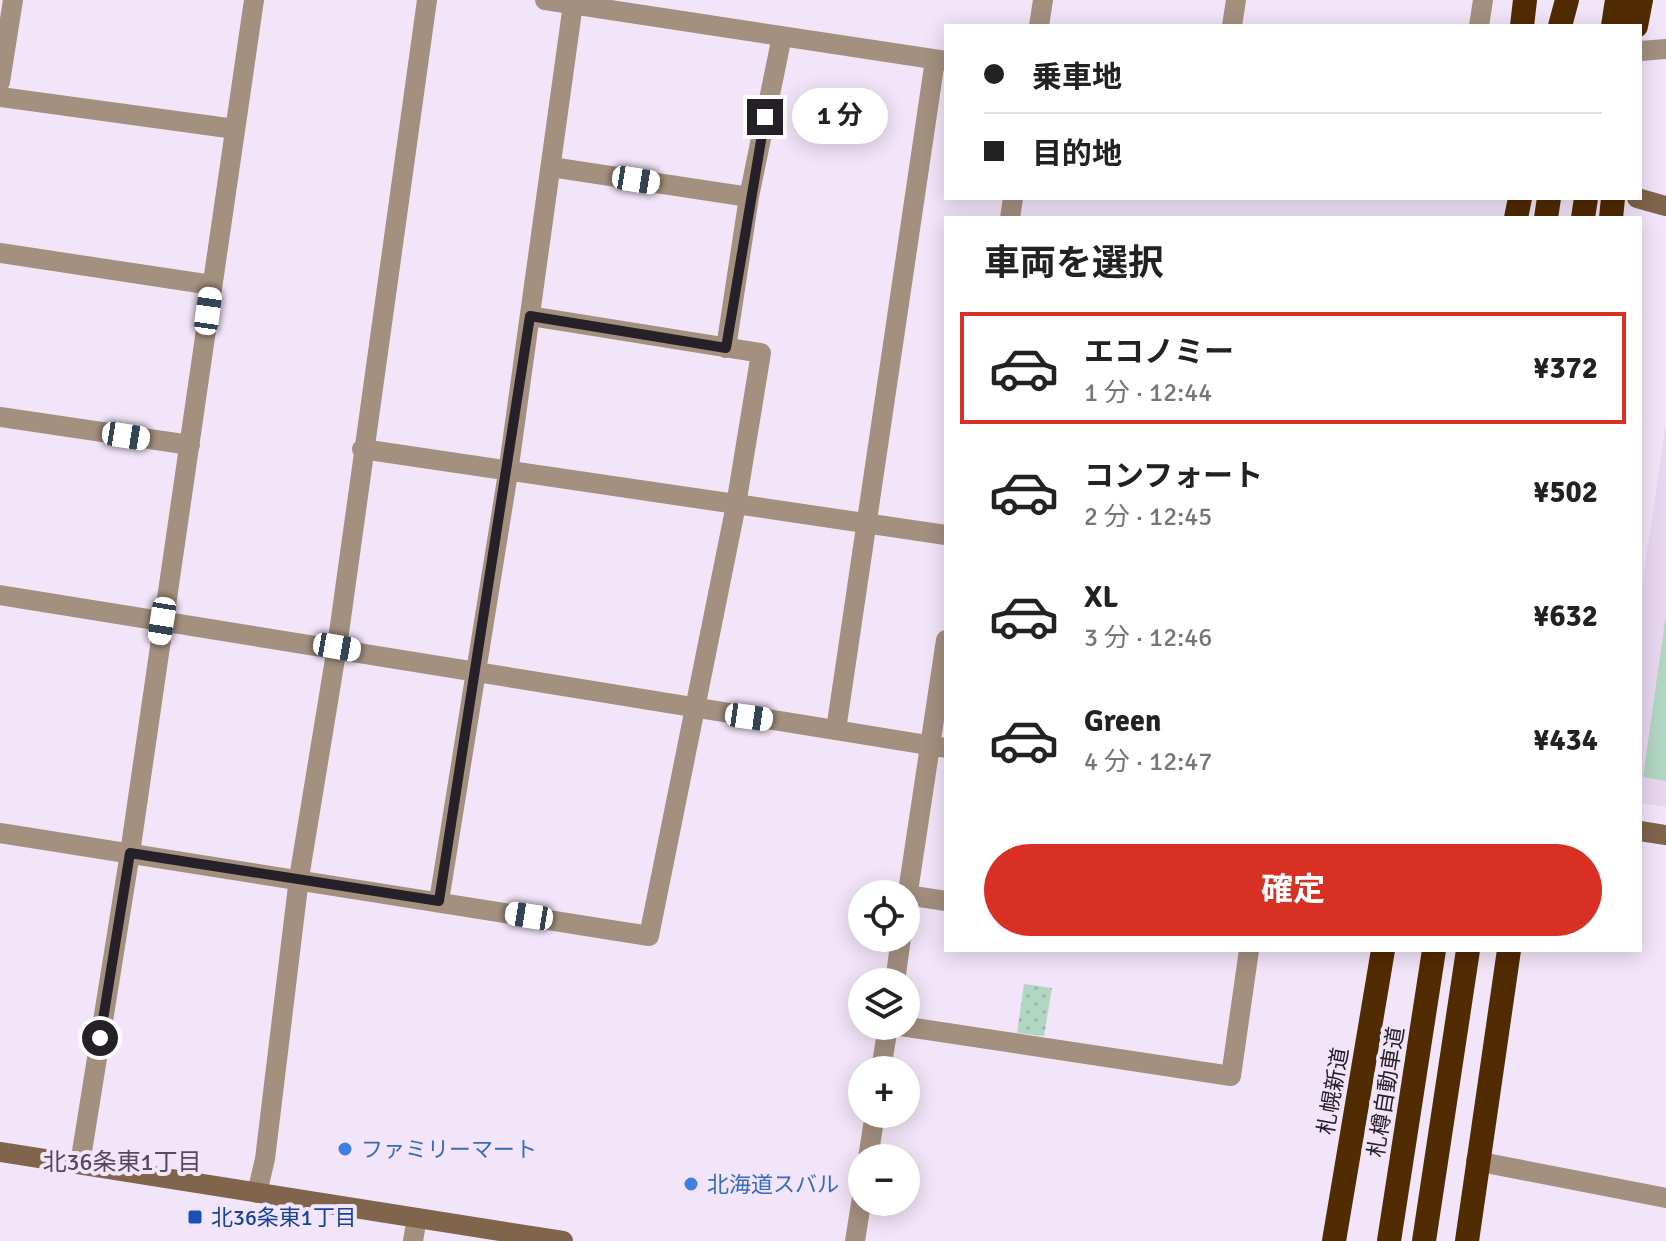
<!DOCTYPE html>
<html lang="ja">
<head>
<meta charset="utf-8">
<style>
	:root { --surface:#fff; --page:#f2f2f2; --text:#222; --muted:#767676; --line:#e0e0e0; --accent:#d93025 }
	body { margin:0; font-family:Signika,"Noto Sans JP",sans-serif; background:var(--page); color:var(--text); height:100vh; display:flex; flex-direction:column; font-size:30px; white-space:nowrap }
	* { box-sizing:border-box; margin:0 }
	p { font-size:26px; color:var(--muted) }
	.icon { flex:none; width:44px; height:44px; fill:none; stroke:currentColor; stroke-width:2; stroke-linecap:round; stroke-linejoin:round }
	.map { position:relative; flex:1; overflow:hidden }
	.side { position:absolute; left:944px; top:216px; width:698px; height:736px; display:flex; flex-direction:column; background:var(--surface); border-radius:0px; box-shadow:0 4px 20px #0003 }
	.side>* { flex:none }
	.guide { position:absolute; left:944px; top:24px; width:698px; height:176px; border-radius:0px; box-shadow:0 4px 20px #0003; display:grid; align-content:center; height:176px; padding:0 40px; background:var(--surface) }
	.tools { position:absolute; left:848px; top:880px; display:grid; gap:16px }
	.tools a { display:grid; place-items:center; width:72px; height:72px; border-radius:50%; background:var(--surface); box-shadow:0 4px 20px #0003; font-size:40px }
	.end { position:absolute; width:36px; height:36px; margin:-18px; border:10px solid #262128; background:#fff; box-shadow:0 0 0 4px #fff }
	.from { border-radius:50% }
	.bubble { position:absolute; height:56px; border-radius:28px; background:var(--surface); box-shadow:0 4px 20px #0003; font-size:26px; font-weight:700; line-height:56px; text-align:center }
	.car { position:absolute; width:24px; height:48px; margin:-24px -12px; border-radius:10px; box-shadow:0 0 6px 2px #0007; background:linear-gradient(#fff 24%,#345 0 40%,#fff 0 76%,#345 0 86%,#fff 0) }
	.guide b { display:flex; align-items:center; gap:28px; height:76px; font-size:30px }
	.guide b+b { border-top:2px solid var(--line) }
	.guide i { width:20px; height:20px; background:var(--text) }
	ul { padding:0; list-style:none }
	li { display:flex; align-items:center; gap:24px; height:112px; margin:0 16px 12px; padding:0 24px; border:4px solid transparent; border-radius:0px }
	li div { flex:1 }
	li b { display:block; font-size:30px }
	li em { font-style:normal; font-weight:700 }
	li.selected { border-color:var(--accent) }
	li>.icon { width:72px; height:72px; stroke-width:1.5 }
	h2 { padding:0 40px; font-size:36px; line-height:96px }
	.button { display:flex; gap:16px; margin-top:auto; padding:16px 40px }
	.button a { flex:1; height:92px; border-radius:48px; background:var(--accent); color:#fff; font-size:32px; font-weight:700; line-height:92px; text-align:center }
	.map>svg:first-child { display:block }
	.built { fill:#e9d7f1 }
	.park { fill:url(#park-dots) }
	.pitch { fill:#b1d6c3 }
	.lines { fill:none; stroke-linecap:round; stroke-linejoin:round }
	.street { stroke:#a4907f; stroke-width:20 }
	.secondary { stroke:#81644c; stroke-width:20 }
	.highway { stroke:#512b02; stroke-width:24 }
	.route { stroke:#262128; stroke-width:10 }
	.shop-dot { fill:#3f7fe0; stroke:#f3e5f9; stroke-width:3 }
	.transit-dot { fill:#1a4fb4; stroke:#f3e5f9; stroke-width:3 }
	.labels { text-anchor:middle; dominant-baseline:central; stroke-width:8; stroke-linejoin:round; paint-order:stroke }
	.street-label { font-size:22px; fill:#262128; stroke:#f3e5f9 }
	.shop-label { font-size:22px; fill:#366cbe; stroke:#f3e5f9; text-anchor:start }
	.transit-label { font-size:22px; fill:#164399; stroke:#f3e5f9; text-anchor:start }
	.neighbourhood-label { font-size:24px; fill:#55495a; stroke:#f3e5f9 }
</style>
</head>
<body>
<div class="map">
<svg width="1666" height="1241" viewBox="0 0 1666 1241">
	<defs>
		<pattern id="park-dots" width="8" height="8" patternUnits="userSpaceOnUse" patternTransform="scale(2)"><rect width="8" height="8" fill="#b1d6c3"/><path d="M2 2h.1M6 6h.1" fill="none" stroke="#98b7a8" stroke-width="1.8" stroke-linecap="round"/></pattern>
	</defs>
	<rect width="100%" height="100%" fill="#f3e5f9"/>
	<path class="built" d="M1666,422V807L1640,803V602Z"/>
	<path class="park" d="M1024,984L1052,988L1044,1036L1017,1033Z"/>
	<path class="pitch" d="M1666,614V781L1643,777Z"/>
	<g class="lines">
		<path class="street" d="M545,0L946,61
			M1039,26L1043,0
			M1232,26L1236,0
			M1479,26L1483,0
			M1640,51L1666,49
			M0,82L13,0
			M0,97L235,129
			M551,167L749,197
			M1010,218L1013,198
			M0,253L212,285
			M726,348L749,197L782,36
			M0,417L190,445
			M362,449L946,535
			M0,595L946,748
			M836,730L935,60
			M0,833L649,936L736,505L761,353L530,316
			M907,895L946,901
			M439,901L508,473L573,4
			M906,905L946,640
			M895,982L901,938
			M901,1026L1231,1076L1249,950
			M881,1070L888,1026
			M868,1158L875,1114
			M1476,1161L1666,1198
			M80,1164L130,853L254,0
			M257,1193L265,1159L299,878L337,647L427,0
			M413,1241L417,1218
			M855,1241L862,1197"/>
		<path class="secondary" d="M1637,198L1666,206
			M1640,831L1666,835
			M0,1152L563,1241"/>
		<path class="highway" d="M1522,26L1525,0
			M1560,26L1567,0
			M1613,26L1617,0
			M1636,26L1641,0
			M1516,218L1520,198
			M1546,218L1549,198
			M1583,218L1586,198
			M1611,218L1613,198
			M1334,1241L1383,950
			M1389,1241L1434,950
			M1424,1241L1468,950
			M1467,1241L1509,950"/>
	</g>
	<g class="lines">
		<path class="route" d="M100,1038L130,853L439,901L530,316L726,348L765,117"/>
	</g>
	<g class="shop-dot">
		<circle cx="345" cy="1149" r="8"/>
		<circle cx="691" cy="1184" r="8"/>
	</g>
	<rect class="transit-dot" x="187" y="1209" width="16" height="16" rx="4"/>
	<g class="labels">
		<g class="street-label">
			<text transform="translate(1333 1091) rotate(-80)">札幌新道</text>
			<text transform="translate(1386 1092) rotate(-81)">札樽自動車道</text>
		</g>
		<g class="shop-label">
			<text x="361" y="1149">ファミリーマート</text>
			<text x="707" y="1184">北海道スバル</text>
		</g>
		<g class="transit-label">
			<text x="211" y="1217">北36条東1丁目</text>
		</g>
		<g class="neighbourhood-label">
			<text x="122" y="1162">北36条東1丁目</text>
		</g>
	</g>
</svg>
<div class="tools">
<a><svg class="icon" aria-label="locate" viewBox="0 0 24 24"><circle cx="12" cy="12" r="6"/><path d="M12 2v4M12 18v4M2 12h4M18 12h4"/></svg></a>
<a><svg class="icon" aria-label="layers" viewBox="0 0 24 24"><path d="M12 4l9 5-9 5-9-5zM3 14l9 5 9-5"/></svg></a>
<a>+</a>
<a>−</a>
</div>
<i class="end from" style="left:100px;top:1038px"></i>
<i class="end" style="left:765px;top:117px"></i>
<div class="bubble" style="left:792px;top:88px;width:96px">1 分</div>
<i class="car" style="left:636px;top:180px;rotate:99deg"></i>
<i class="car" style="left:208px;top:311px;rotate:8deg"></i>
<i class="car" style="left:126px;top:436px;rotate:99deg"></i>
<i class="car" style="left:162px;top:621px;rotate:189deg"></i>
<i class="car" style="left:337px;top:647px;rotate:100deg"></i>
<i class="car" style="left:749px;top:717px;rotate:98deg"></i>
<i class="car" style="left:529px;top:916px;rotate:279deg"></i>
<div class="guide">
<b><i class="from"></i>乗車地</b>
<b><i></i>目的地</b>
</div>
<section class="side">
<h2>車両を選択</h2>
<ul>
<li class="selected"><svg class="icon" aria-label="car" viewBox="0 0 24 24"><path d="M5 17H2v-5l4-1 3-4h7l3 4 3 1v5h-3M9 17h6M6 11h13"/><circle cx="7" cy="17" r="2"/><circle cx="17" cy="17" r="2"/></svg><div><b>エコノミー</b><p>1 分 · 12:44</p></div><em>¥372</em></li>
<li><svg class="icon" aria-label="car" viewBox="0 0 24 24"><path d="M5 17H2v-5l4-1 3-4h7l3 4 3 1v5h-3M9 17h6M6 11h13"/><circle cx="7" cy="17" r="2"/><circle cx="17" cy="17" r="2"/></svg><div><b>コンフォート</b><p>2 分 · 12:45</p></div><em>¥502</em></li>
<li><svg class="icon" aria-label="car" viewBox="0 0 24 24"><path d="M5 17H2v-5l4-1 3-4h7l3 4 3 1v5h-3M9 17h6M6 11h13"/><circle cx="7" cy="17" r="2"/><circle cx="17" cy="17" r="2"/></svg><div><b>XL</b><p>3 分 · 12:46</p></div><em>¥632</em></li>
<li><svg class="icon" aria-label="car" viewBox="0 0 24 24"><path d="M5 17H2v-5l4-1 3-4h7l3 4 3 1v5h-3M9 17h6M6 11h13"/><circle cx="7" cy="17" r="2"/><circle cx="17" cy="17" r="2"/></svg><div><b>Green</b><p>4 分 · 12:47</p></div><em>¥434</em></li>
</ul>
<div class="button"><a>確定</a></div>
</section>
</div>
</body>
</html>
